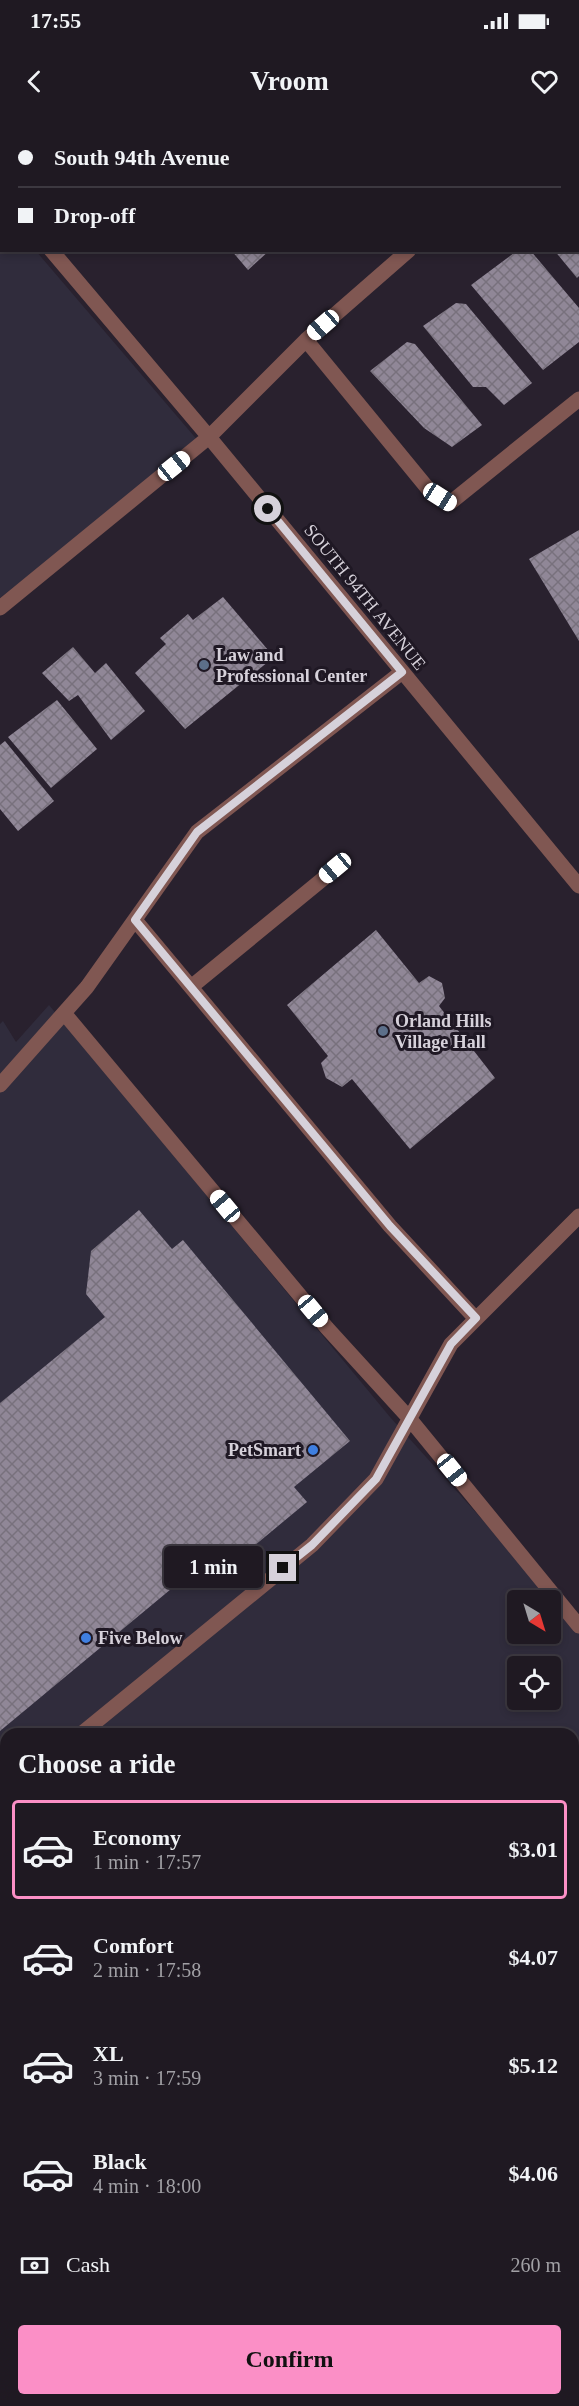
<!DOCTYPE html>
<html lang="en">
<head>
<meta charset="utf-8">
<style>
	:root { --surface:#1f1922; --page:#27222a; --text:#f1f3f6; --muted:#a1a0a5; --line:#3c3840; --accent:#fb8fc6 }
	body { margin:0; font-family:Georgia,serif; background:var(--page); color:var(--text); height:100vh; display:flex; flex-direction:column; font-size:22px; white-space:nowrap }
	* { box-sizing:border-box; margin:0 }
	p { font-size:20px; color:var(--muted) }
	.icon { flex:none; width:33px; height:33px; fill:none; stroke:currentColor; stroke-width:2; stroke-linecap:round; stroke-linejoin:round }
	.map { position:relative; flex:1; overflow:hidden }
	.side { position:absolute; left:0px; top:1608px; width:579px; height:678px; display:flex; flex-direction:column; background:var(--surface); border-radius:18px 18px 0 0; box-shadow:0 3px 9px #0003,0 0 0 2px var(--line) }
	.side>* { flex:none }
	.hud { position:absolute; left:0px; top:0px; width:579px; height:132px; box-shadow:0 3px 9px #0003,0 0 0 2px var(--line); display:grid; align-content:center; height:132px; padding:0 18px; background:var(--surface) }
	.needle { width:39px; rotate:142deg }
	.buttons { position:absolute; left:507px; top:1470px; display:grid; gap:12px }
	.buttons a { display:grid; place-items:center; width:54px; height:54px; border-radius:6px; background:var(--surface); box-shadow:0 3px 9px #0003,0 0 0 2px var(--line); font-size:30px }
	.end { position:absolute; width:27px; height:27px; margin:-14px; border:8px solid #d6d1da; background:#111; box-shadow:0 0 0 3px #111 }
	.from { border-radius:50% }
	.bubble { position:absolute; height:42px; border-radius:6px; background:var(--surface); box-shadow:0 3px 9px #0003,0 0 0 2px var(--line); font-size:20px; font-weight:600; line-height:42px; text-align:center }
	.car { position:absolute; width:18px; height:36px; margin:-18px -9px; border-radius:8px; box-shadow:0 0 4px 2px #0007; background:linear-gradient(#fff 24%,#345 0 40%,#fff 0 76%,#345 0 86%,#fff 0) }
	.hud b { display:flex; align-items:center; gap:21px; height:57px; font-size:22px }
	.hud b+b { border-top:2px solid var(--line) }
	.hud i { width:15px; height:15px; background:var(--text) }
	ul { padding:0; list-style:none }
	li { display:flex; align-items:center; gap:18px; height:99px; margin:0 12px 9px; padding:0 6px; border:3px solid transparent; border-radius:6px }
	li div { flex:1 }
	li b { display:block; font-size:22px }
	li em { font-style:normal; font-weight:600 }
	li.selected { border-color:var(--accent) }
	li>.icon { width:54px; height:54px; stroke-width:1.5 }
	h2 { padding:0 18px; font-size:27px; line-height:72px }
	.pay { display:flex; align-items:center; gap:15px; height:66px; padding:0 18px; font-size:22px }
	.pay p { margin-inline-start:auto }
	.button { display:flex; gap:12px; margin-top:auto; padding:12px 18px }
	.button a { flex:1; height:69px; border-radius:6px; background:var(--accent); color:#111; font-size:24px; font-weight:600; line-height:69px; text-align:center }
	.status { display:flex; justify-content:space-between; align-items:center; height:42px; padding:0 30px; background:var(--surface); direction:ltr }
	.status svg { height:16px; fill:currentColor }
	header { display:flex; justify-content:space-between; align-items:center; height:78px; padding:0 18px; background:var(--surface); font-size:27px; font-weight:600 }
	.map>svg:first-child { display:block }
	.commercial { fill:#302c3c; fill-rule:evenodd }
	.building { fill:url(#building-cross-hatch) }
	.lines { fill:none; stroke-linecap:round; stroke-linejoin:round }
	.minor { stroke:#805752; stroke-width:15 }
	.route { stroke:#d6d1da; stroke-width:8 }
	.service-dot { fill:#5c6f8a; stroke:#1f1824; stroke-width:2 }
	.shop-dot { fill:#3f7fe0; stroke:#1f1824; stroke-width:2 }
	.labels { text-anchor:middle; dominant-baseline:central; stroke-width:6; stroke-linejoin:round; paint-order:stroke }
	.street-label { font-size:18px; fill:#d6d1da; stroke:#1f1824 }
	.poi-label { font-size:18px; font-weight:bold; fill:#d6d1da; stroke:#1f1824; text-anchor:start }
</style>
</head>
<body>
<div class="status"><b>17:55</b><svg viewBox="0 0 49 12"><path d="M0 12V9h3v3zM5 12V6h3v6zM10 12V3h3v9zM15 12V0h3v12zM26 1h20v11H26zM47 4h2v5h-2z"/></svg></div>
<header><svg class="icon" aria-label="back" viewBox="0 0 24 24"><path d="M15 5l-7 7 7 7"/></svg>Vroom<svg class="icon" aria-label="heart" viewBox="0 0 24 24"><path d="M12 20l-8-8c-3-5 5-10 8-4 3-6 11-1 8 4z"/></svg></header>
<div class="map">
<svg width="579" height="2286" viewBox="0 0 579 2286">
	<defs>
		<pattern id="building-cross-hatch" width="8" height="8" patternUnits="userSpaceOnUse" patternTransform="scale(1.5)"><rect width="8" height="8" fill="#908797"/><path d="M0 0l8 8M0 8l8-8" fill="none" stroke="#78717d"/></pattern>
	</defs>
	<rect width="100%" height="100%" fill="#29212e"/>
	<path class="commercial" d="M0,88L2,130L36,131L199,322L0,478Z
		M49,885L390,1297L579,1507V2286H0V904L3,901L16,922ZM518,1480H550V1514H518ZM518,1546H550V1580H518ZM6,1614H573V2280H6Z"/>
	<path class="building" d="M231,130H270L248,150Z
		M518,130H530L579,188V222L543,250L471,165Z
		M554,130H579V156L577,158Z
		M456,183L466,184L532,263L504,285L486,267H473L423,206Z
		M407,222L415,224L482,305L452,327L424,308L370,251Z
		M579,410V521L529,439Z
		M223,477L274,537L185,609L135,553L166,524L160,518L188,494L193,500Z
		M73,527L95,553L106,543L145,591L111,620L78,575L69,581L42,553Z
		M57,580L97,629L51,668L8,617Z
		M5,621L54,681L18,711L0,689V625Z
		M376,810L419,863L429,856L442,863L445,878L439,886L495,958L410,1029L352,959L342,967L326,958L321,943L328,936L287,885Z
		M139,1090L172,1129L183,1120L350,1321L294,1367L307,1382L225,1450L212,1435L0,1611V1283L105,1197L86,1174L91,1131Z"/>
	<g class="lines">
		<path class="minor" d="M183,2L185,0
			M557,2L559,0
			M0,71L2,72
			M51,130L209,317L579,766
			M306,220L429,370L450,383L579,279
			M0,488L209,317L306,220L409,130
			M135,800L390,1106L476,1199
			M191,867L335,749
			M64,893L327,1208L409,1298L579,1506
			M0,965L87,867L197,712L402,552
			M81,1614L312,1425L376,1359L451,1224L579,1096
			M0,1680L6,1675
			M573,1833L579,1840
			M0,1851L6,1858
			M350,2280L355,2286
			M499,2280L504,2286"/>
	</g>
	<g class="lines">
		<path class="route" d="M268,389L402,552L197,712L135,800L390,1106L476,1198L451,1224L376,1359L312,1425L283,1448"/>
	</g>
	<g class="service-dot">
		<circle cx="204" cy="545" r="6"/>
		<circle cx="383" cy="911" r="6"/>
	</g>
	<g class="shop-dot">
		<circle cx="313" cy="1330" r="6"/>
		<circle cx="86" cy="1518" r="6"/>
	</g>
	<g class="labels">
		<g class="street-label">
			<text transform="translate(365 477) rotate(51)">SOUTH 94TH AVENUE</text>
		</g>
		<g class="poi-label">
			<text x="216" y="535">Law and<tspan x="216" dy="21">Professional Center</tspan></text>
			<text x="395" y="901">Orland Hills<tspan x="395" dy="21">Village Hall</tspan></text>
			<text x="301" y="1330" text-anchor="end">PetSmart</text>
			<text x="98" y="1518">Five Below</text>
		</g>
	</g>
</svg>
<div class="buttons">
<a><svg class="needle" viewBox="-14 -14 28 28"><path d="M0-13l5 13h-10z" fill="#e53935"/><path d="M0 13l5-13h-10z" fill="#a1a0a5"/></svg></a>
<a><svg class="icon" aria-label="locate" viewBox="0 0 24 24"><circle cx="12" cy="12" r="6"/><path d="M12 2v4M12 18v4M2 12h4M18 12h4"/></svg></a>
</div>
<i class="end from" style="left:268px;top:389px"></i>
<i class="end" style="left:283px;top:1448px"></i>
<div class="bubble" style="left:164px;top:1426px;width:99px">1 min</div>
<i class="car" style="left:323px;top:205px;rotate:229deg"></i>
<i class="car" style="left:174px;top:346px;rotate:51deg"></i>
<i class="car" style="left:440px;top:377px;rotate:122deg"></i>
<i class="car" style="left:335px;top:748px;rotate:230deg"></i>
<i class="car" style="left:225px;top:1086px;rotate:320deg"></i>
<i class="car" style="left:313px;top:1191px;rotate:140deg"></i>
<i class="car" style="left:452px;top:1350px;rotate:141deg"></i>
<div class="hud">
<b><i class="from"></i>South 94th Avenue</b>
<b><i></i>Drop-off</b>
</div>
<section class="side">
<h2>Choose a ride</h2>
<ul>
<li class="selected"><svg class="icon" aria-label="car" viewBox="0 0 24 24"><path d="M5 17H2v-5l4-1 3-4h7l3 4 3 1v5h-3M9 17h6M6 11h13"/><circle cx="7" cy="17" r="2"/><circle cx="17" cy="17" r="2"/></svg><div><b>Economy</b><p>1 min · 17:57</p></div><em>$3.01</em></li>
<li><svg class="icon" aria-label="car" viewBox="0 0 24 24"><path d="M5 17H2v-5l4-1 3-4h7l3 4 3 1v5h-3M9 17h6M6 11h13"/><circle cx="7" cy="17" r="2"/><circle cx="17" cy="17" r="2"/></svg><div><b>Comfort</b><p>2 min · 17:58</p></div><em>$4.07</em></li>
<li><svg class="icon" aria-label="car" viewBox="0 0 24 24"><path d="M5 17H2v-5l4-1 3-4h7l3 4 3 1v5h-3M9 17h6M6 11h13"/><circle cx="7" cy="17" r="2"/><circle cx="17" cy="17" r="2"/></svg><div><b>XL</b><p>3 min · 17:59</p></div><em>$5.12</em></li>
<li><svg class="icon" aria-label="car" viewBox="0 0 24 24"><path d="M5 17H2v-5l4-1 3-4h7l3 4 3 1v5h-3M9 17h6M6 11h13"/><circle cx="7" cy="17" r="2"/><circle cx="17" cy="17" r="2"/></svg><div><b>Black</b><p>4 min · 18:00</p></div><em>$4.06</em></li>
</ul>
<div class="pay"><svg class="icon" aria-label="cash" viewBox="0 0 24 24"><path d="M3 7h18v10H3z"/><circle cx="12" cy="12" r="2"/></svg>Cash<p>260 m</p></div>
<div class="button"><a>Confirm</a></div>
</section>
</div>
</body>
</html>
